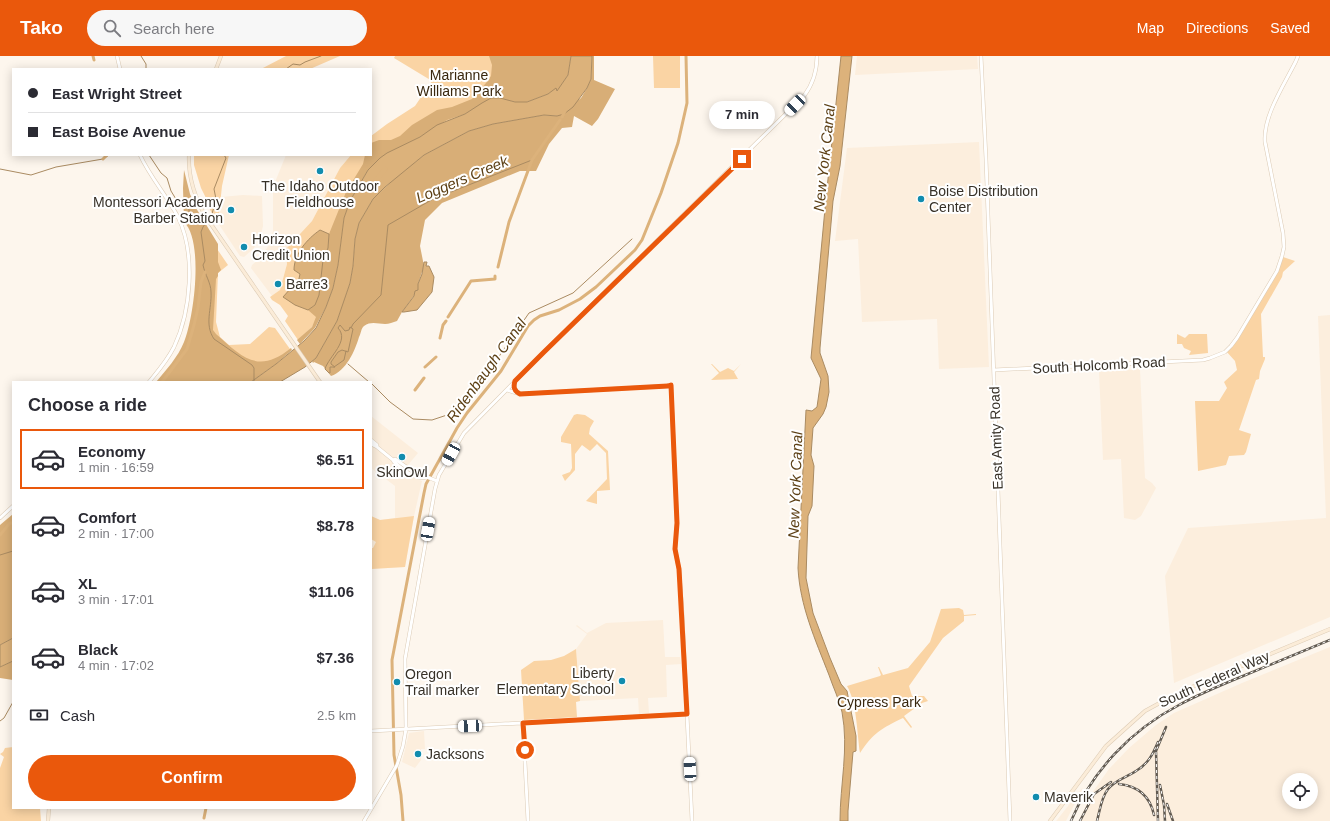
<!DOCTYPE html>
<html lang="en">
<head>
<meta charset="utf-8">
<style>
	:root { --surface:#fff; --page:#f7f7f7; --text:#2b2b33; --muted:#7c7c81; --line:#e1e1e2; --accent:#ea580c }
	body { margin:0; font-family:Arial,sans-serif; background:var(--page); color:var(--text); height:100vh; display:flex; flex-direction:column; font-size:15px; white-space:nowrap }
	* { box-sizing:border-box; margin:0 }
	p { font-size:13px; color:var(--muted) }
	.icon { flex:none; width:22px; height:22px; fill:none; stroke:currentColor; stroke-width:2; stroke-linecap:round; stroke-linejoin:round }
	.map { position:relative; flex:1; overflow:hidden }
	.side { position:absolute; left:12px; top:325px; width:360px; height:428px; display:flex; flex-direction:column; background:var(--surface); border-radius:0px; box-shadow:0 2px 10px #0003 }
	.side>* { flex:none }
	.guide { position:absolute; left:12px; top:12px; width:360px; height:88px; border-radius:0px; box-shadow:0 2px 10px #0003; display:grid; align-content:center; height:88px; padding:0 16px; background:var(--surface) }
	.buttons { position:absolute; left:1282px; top:717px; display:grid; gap:8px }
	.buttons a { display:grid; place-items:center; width:36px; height:36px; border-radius:50%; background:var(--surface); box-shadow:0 2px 10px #0003; font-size:20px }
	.end { position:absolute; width:18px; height:18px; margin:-9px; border:5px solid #ea580c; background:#fff; box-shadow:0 0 0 2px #fff }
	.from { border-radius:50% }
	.bubble { position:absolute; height:28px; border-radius:14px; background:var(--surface); box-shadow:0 2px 10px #0003; font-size:13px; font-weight:700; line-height:28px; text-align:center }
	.car { position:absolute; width:12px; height:24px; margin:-12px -6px; border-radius:5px; box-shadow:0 0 3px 1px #0007; background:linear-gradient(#fff 24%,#345 0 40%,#fff 0 76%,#345 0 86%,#fff 0) }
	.guide b { display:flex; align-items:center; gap:14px; height:38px; font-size:15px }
	.guide b+b { border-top:1px solid var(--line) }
	.guide i { width:10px; height:10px; background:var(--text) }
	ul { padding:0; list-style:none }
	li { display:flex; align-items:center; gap:12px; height:60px; margin:0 8px 6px; padding:0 8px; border:2px solid transparent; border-radius:0px }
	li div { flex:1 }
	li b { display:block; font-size:15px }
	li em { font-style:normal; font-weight:700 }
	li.active { border-color:var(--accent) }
	li>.icon { width:36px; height:36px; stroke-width:1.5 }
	h2 { padding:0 16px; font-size:18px; line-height:48px }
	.pay { display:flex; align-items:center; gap:10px; height:44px; padding:0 16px; font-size:15px }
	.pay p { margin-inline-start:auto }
	.primary-button { display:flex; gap:8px; margin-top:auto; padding:8px 16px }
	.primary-button a { flex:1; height:46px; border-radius:24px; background:var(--accent); color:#fff; font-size:16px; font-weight:700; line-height:46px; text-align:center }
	header { display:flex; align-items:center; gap:24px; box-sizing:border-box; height:56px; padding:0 20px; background:var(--accent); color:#fff }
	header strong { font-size:19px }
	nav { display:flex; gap:22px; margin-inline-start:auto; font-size:14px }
	.search { width:280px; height:36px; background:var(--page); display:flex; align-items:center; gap:10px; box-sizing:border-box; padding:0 14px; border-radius:22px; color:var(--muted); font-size:15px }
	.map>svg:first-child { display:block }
	.built { fill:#fceedd; fill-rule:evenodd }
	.green { fill:#fad4a4 }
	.forest { fill:#d8ae77 }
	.water { fill:#dcb27b; stroke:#aa8b62 }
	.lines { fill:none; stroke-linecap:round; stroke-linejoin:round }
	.stream { stroke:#aa8b62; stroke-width:1 }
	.canal { stroke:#dcb27b; stroke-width:3 }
	.river { stroke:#dcb27b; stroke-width:5 }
	.tertiary-casing { stroke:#dccbb5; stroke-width:4 }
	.secondary-casing { stroke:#dccbb5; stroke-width:4 }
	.tertiary { stroke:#fff; stroke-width:3 }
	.secondary { stroke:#fbecd8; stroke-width:3 }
	.rail-casing { stroke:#615a51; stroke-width:2.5 }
	.rail { stroke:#fff; stroke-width:1; stroke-dasharray:3; stroke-linecap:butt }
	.route { stroke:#ea580c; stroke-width:5 }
	.poi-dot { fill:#118cae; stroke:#fff; stroke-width:1.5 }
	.labels { text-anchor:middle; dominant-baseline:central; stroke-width:4; stroke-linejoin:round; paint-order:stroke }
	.park-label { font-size:14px; fill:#39270e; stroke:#fff }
	.poi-label { font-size:14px; fill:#373128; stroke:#fff; text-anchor:start }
	.street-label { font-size:14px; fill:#373128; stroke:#fff }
	.water-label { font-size:15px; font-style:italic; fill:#5c3f14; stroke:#fff }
</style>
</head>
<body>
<header>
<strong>Tako</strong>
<div class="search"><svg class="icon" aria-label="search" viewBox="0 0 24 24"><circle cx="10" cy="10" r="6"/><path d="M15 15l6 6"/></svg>Search here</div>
<nav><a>Map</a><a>Directions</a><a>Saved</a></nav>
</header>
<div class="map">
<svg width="1330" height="765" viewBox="0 0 1330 765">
	<rect width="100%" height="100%" fill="#fdf6ed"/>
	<path class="built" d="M857,0H977L978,13L855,19Z
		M979,86L989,311L939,313L937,263L862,266L858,183L835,185L847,92Z
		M286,99L350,100L340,112L312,165L286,193L287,208L280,234L272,240L251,212L252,209L262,200L270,187L273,175V131Z
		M243,139L262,140L263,170L260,183L253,193L244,201L240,200L218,167L221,141Z
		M1330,259V561L1174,627L1165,520L1188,472L1326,462L1318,260Z
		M1140,313L1145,422L1152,427L1156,432L1141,460L1135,464L1124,462L1121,403L1103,404L1099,316Z
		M371,360L418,397L408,409L405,418L422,425L414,460L405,511L371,513V460L380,464L395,462V430L371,412Z
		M663,564L665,601H680L681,608L666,609L667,641L648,642L649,657L639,658L638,642L580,645L576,593L587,578L576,570L577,569L587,577L606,567Z
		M1330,591V765H1079L1092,737L1109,713L1129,692L1156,669L1174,657L1242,627ZM1289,724H1311V746H1289Z
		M424,675L425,693H421V704L415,712L402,706L409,677Z
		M1083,731L1066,765H1056L1057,764Z"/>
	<path class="green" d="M286,0H340L310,13H261Z
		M395,0H568L366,113L325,247L312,271L298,284L285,265L288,260L280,249L272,244L270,241L280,234L287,208L286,193L312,165L340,112L351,99H371V80L387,68L415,50L432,25L394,2Z
		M653,0H680V32H654Z
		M194,99H229L222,130L218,167L206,147V142L201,132L194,109Z
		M200,168L228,209L218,217L216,266L220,281L229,289L250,288L269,271L275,272L290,293L280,303L189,326H167L196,271Z
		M1283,201L1295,205L1283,216L1282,221L1261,258L1263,301H1265V303L1260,315L1259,323L1256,324L1239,374L1251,378L1246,396L1244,399L1229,400L1226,409L1198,415L1195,345H1219L1227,332L1224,326L1237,314L1235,305L1226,295L1232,290L1277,216Z
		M1177,278L1185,282L1189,278H1207L1208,297L1189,299L1191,295L1184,292L1182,288H1177Z
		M711,308H712L720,316L728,312L734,315L741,308L734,316L738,323L711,324L719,317Z
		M577,358L585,359L594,365L590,372L589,378L608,395L610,434L597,435V448L586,445L607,423L606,397L597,388L590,395L582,389L575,398V414L565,425L562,419L570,416L572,412L571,388L561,386V381L574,359Z
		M371,460L380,464L414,460L405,511L371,513V492H373L376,486L371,483Z
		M959,552L963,554L964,559L976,558V559L964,560V565L943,582L909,630L912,640H924L928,645L922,647L904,660L912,671L911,672L903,662C882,672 873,677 860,697C857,677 857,647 847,630L880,620L881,619L878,611H879L883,619L908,612L930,586L941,553Z
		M576,593L580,645L576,646L577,661L524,664L521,614L534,605L551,604L564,600Z
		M13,691V752H40L41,765H0V712L4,701L0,698L3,696L5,692Z"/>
	<path class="forest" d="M489,0H571L568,19L557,36L556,33L548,38L527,46H515L509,45L474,53L465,58L447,64L420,81L380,102L368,114L350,145L344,162L338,209L333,232L326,251L315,272L300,288L297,284L312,271L316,261L308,254L315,249L323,204L328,192L329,178L346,136L363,108L365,99H371V87L379,84H391L400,80L412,69L437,54L452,51L472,43L486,27L491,20L492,9Z
		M592,0H594V24L615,33L598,63L592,70L574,60L572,71L562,72L549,88L536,115H520L442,147L425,164L420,190L424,210L418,228V234L402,256L397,265C393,266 389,268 385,268C378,268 371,265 364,270C361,272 361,278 359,281C355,295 346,315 331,320L323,310L314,306L313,307L312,305L316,302L337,265L341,252L350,227L353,210L355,183L359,167L373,143L397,120L424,99L469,75L493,68L544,59L557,60L581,42L587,32L591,23Z
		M184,114L190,138L196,152L218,188V206L221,214L218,217V220L216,223L213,274L216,278C242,301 258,319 291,292L292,294L276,308L251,326H156C166,314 178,301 184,286C194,262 204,185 184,166L183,132Z
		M13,458V582L0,589V469Z
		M13,605V624L0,622V611Z"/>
	<path class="water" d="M571,0H592L591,23L587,32L573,51L564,58L557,60L544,59L493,68L469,75L424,99L385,131L373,143L359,167L355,183L353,210L350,227L337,265L316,302L305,311L280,326H251L276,308L304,285L316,272L326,251L333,232L338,209L344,162L350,145L368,114L380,102L387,97L420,81L437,69L465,58L482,47L491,42H500L515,46H527L548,38L556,32L557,35L568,19Z
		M841,0H852L840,110L833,145L820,292V297L828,320L829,336L826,351L823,358L813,372L811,399L814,410L812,450L808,460L806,522L813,557L830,602L841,628L847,635L856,680V695L853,696L848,755V765H840C840,728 849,693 842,656C839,643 833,631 829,619C815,583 800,550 798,512L806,354L812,355L817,351L821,323L811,302L826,142Z
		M320,174L329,178L328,192L323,204L319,239L315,249L308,254L295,249L283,241L291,232L298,227L300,218L294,214C294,198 307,183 320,174Z
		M424,206H427L426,210H429L434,221L432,236L417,254L404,256H402L414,240L415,235L418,234V228L422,218Z
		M340,269L345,275L349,274L350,271L353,273L348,296L342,294L338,296L331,306V308L335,311H330V317H329L325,313C329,300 350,285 338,272Z
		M13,582V605L0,611V589Z"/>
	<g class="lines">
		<path class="stream" d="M141,0L146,8V13
			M286,13L293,8L300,9L305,6L321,0
			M149,99L161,117L167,122L171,135L179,148
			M224,99L226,102L214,133L216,143L212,158L203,171L201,176L205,205L203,209C205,219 211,227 211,236C212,253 204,268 214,283L252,309L254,312V326
			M0,113L31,119L56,111L103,103L109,99
			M187,148L188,149L191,164
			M351,272L353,268L381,239L388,169L433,143L532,104
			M348,308L369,326
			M334,311L344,304L346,295
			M371,327L390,346L413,363L432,364L462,354L529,257L573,237L632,183
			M0,499L13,495
			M0,665L4,662L13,646"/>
		<path class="canal" d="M93,0L94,4
			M562,61L565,55
			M103,103L107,99
			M498,211L509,166L532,104L560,64
			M448,261L471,225L495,223V220
			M440,282L443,269L446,265
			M425,311L436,301
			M162,326L187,293L194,269L198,252L201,226L205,216
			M415,334L424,322
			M0,479L10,467H13
			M204,762L206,752
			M403,765L401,739L394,699L392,604L424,437L426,428L457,372L467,357L501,315L528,270L534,264L540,260L559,254L580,243L596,231L635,194L642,184L661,137L678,87L687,47L686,0"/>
		<path class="river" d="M365,138L385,113"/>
		<defs>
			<path id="tertiary" d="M117,0L120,13
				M981,0L986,103L1010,765
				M140,99C150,121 167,140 178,161C196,198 191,255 174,291C167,305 158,315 149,326
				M994,314L1203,304L1210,302L1225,296L1231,290L1237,282L1277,215L1282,200L1284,191L1283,177L1265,86C1263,60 1284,29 1296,5L1298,0
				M515,327L514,334L518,337
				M507,334L520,338L667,330L671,329L677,467L675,493L679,513L682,553L692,765
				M371,384L377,389V391
				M371,388L377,391L393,404
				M426,421C415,425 402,412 394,406L393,404L395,403L412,415L437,425
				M0,462L13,450
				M523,667L528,765
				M371,675L687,658
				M364,765L397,709L403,690L406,673L405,603L435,433L439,419L464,377L543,297L804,40C813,28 817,16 817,0"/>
			<path id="secondary" d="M216,13L221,0
				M189,99C188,121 195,142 206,161L320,326
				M48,765L49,752
				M1050,765L1106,690L1145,655L1180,636L1330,573"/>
		</defs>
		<use href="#tertiary" class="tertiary-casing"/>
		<use href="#secondary" class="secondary-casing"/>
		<use href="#tertiary" class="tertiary"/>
		<use href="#secondary" class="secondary"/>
		<defs>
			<path id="rail" d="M1119,728C1138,730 1150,740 1154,759
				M1160,729L1164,749L1165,765
				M1167,748L1173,765
				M1071,765C1092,715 1131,674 1179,649C1199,638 1221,629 1243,620C1272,608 1301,596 1330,584
				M1080,765L1094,738L1111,726
				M1097,765C1100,754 1101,742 1108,733C1115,724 1127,721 1136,715C1148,708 1153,698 1158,686
				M1158,765L1156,695L1166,671"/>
		</defs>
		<use href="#rail" class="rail-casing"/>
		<use href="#rail" class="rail"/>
	</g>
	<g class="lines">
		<path class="route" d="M525,694L523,667L687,658L679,513L675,493L677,467L671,329L668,330L520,338C514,335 513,331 515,325L543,297L742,103"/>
	</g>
	<g class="poi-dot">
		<circle cx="320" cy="115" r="4"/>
		<circle cx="921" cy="143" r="4"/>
		<circle cx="231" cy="154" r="4"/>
		<circle cx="244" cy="191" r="4"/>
		<circle cx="278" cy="228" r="4"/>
		<circle cx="402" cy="401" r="4"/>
		<circle cx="622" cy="625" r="4"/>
		<circle cx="397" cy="626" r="4"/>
		<circle cx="418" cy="698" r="4"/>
		<circle cx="1036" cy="741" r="4"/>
	</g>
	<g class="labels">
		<g class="park-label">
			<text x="459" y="19">Marianne<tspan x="459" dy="16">Williams Park</tspan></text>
			<text x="879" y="646">Cypress Park</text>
		</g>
		<g class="poi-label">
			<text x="320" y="130" text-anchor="middle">The Idaho Outdoor<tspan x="320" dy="16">Fieldhouse</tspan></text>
			<text x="929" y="135">Boise Distribution<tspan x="929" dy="16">Center</tspan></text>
			<text x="223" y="146" text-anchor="end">Montessori Academy<tspan x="223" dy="16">Barber Station</tspan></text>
			<text x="252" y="183">Horizon<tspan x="252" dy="16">Credit Union</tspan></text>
			<text x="286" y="228">Barre3</text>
			<text x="402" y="416" text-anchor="middle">SkinOwl</text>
			<text x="614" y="617" text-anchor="end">Liberty<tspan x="614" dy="16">Elementary School</tspan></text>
			<text x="405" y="618">Oregon<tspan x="405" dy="16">Trail marker</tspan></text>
			<text x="426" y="698">Jacksons</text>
			<text x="1044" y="741">Maverik</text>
		</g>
		<g class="street-label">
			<text transform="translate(1099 309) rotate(-3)">South Holcomb Road</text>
			<text transform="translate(996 382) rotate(-92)">East Amity Road</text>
			<text transform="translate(1214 623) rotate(-24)">South Federal Way</text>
		</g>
		<g class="water-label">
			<text transform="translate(824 102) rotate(-84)">New York Canal</text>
			<text transform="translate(462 123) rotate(-23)">Loggers Creek</text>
			<text transform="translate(486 314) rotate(-54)">Ridenbaugh Canal</text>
			<text transform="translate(795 429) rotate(-88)">New York Canal</text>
		</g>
	</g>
</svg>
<div class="buttons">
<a><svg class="icon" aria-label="locate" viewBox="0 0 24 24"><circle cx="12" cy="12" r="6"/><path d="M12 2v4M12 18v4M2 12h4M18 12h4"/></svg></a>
</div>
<i class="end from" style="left:525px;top:694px"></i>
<i class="end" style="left:742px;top:103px"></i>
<div class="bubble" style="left:709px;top:45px;width:66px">7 min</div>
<i class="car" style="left:795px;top:49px;rotate:224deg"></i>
<i class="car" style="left:451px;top:398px;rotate:209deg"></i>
<i class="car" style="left:428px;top:473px;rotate:10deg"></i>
<i class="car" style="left:470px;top:670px;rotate:267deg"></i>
<i class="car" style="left:690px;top:713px;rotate:357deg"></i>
<div class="guide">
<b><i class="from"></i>East Wright Street</b>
<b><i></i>East Boise Avenue</b>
</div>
<section class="side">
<h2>Choose a ride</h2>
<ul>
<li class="active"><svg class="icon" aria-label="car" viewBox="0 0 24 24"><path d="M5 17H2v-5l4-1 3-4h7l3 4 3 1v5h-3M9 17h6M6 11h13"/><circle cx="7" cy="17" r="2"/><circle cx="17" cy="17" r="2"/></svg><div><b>Economy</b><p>1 min · 16:59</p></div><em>$6.51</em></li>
<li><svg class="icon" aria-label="car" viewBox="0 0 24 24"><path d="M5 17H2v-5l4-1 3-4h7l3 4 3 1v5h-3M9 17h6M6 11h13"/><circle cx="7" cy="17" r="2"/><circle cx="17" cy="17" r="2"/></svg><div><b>Comfort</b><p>2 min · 17:00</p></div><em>$8.78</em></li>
<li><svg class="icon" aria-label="car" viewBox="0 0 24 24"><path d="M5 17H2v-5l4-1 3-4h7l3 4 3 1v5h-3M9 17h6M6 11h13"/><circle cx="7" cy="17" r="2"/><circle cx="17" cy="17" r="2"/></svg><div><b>XL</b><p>3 min · 17:01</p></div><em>$11.06</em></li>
<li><svg class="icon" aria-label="car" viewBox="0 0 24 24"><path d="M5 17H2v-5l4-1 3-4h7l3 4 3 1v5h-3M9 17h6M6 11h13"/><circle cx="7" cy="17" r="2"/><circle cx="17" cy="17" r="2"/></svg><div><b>Black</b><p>4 min · 17:02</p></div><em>$7.36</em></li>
</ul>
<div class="pay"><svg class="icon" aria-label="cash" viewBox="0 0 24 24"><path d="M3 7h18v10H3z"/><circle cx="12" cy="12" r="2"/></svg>Cash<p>2.5 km</p></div>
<div class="primary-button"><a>Confirm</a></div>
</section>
</div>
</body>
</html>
